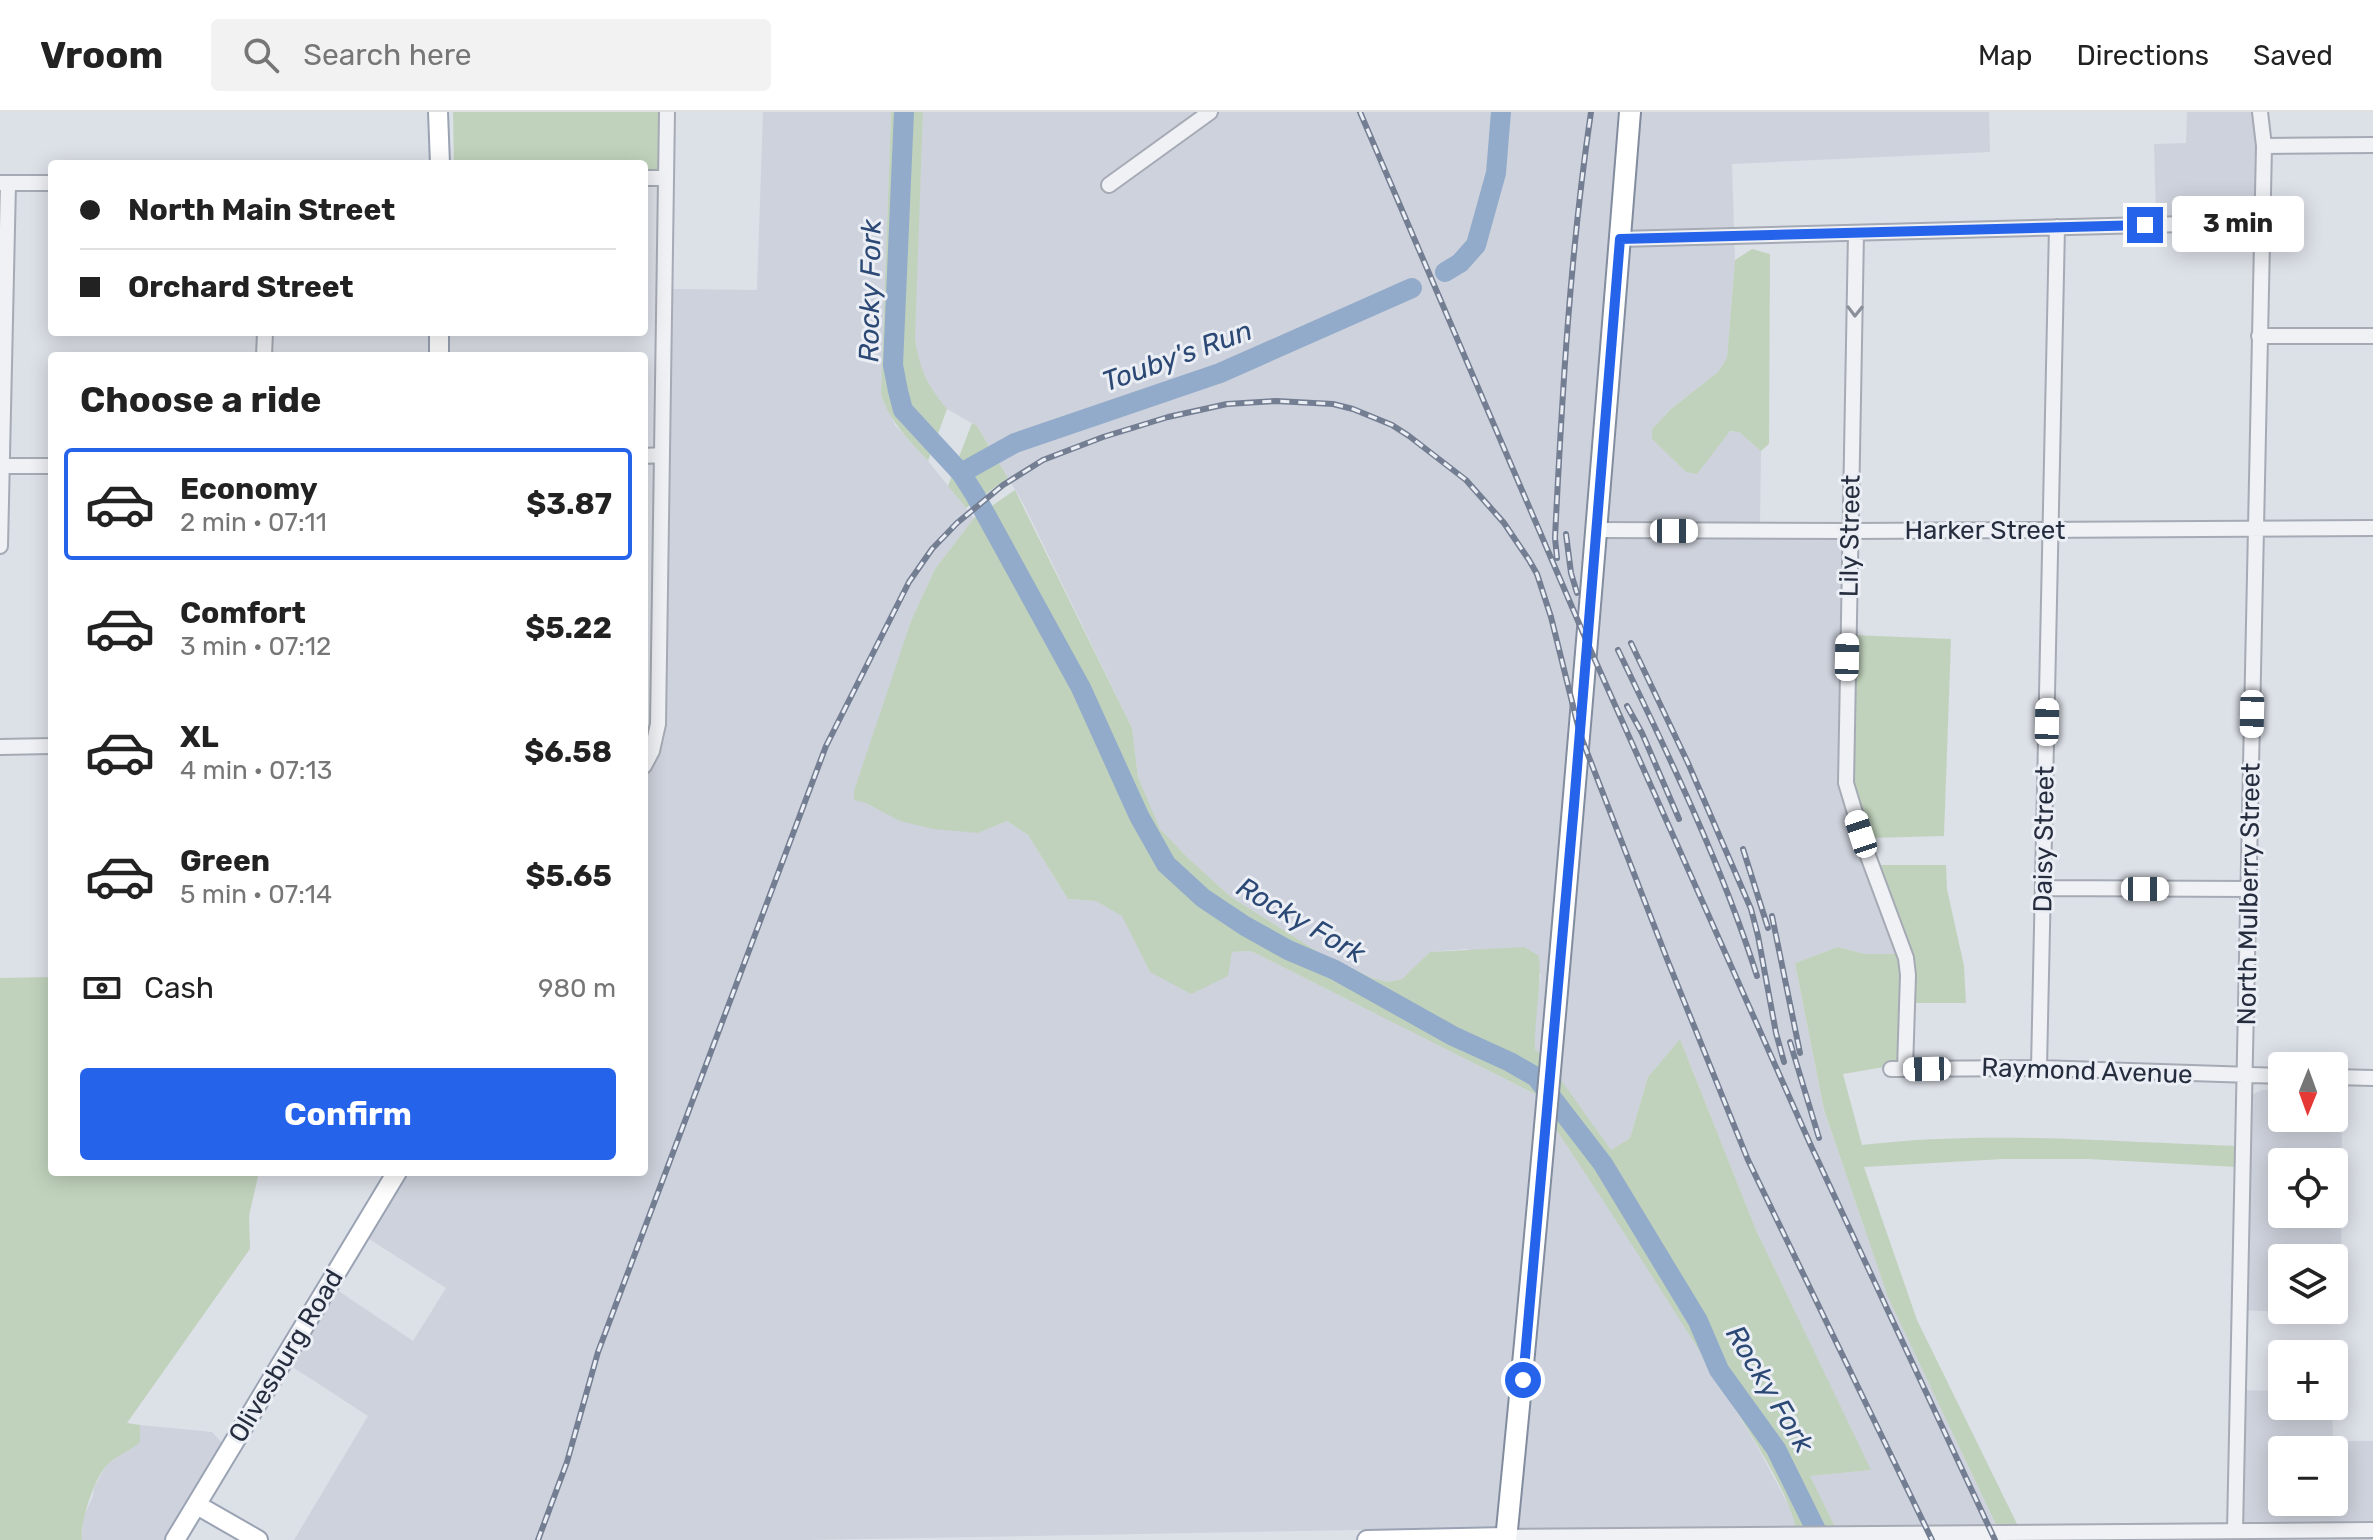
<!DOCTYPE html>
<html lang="en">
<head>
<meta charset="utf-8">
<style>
	:root { --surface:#fff; --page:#f2f2f2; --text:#222; --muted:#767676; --line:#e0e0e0; --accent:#2563eb }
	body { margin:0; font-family:Rubik,sans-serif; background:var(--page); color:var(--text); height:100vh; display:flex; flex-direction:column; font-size:30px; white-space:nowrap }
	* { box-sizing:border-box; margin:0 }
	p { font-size:26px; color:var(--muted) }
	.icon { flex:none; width:44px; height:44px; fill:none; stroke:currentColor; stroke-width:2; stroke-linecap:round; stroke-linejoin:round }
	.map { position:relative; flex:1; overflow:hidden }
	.sheet { position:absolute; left:48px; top:240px; width:600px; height:824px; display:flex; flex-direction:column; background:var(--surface); border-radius:8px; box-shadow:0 4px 20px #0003 }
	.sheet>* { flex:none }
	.guide { position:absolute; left:48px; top:48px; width:600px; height:176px; border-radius:8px; box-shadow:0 4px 20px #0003; display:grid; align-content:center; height:176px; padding:0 32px; background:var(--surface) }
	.needle { width:52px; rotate:181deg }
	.buttons { position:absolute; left:2268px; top:940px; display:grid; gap:16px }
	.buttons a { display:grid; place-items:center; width:80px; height:80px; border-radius:8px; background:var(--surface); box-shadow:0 4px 20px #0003; font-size:40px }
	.end { position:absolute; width:36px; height:36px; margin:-18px; border:10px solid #2563eb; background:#fff; box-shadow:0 0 0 4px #fff }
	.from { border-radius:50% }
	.bubble { position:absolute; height:56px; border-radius:8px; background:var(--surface); box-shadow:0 4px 20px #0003; font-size:26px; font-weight:700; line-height:56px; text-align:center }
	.car { position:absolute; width:24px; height:48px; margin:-24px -12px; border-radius:10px; box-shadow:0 0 6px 2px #0007; background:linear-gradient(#fff 24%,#345 0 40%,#fff 0 76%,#345 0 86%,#fff 0) }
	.guide b { display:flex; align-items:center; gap:28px; height:76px; font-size:30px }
	.guide b+b { border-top:2px solid var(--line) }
	.guide i { width:20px; height:20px; background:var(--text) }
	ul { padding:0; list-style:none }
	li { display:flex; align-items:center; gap:24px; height:112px; margin:0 16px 12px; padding:0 16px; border:4px solid transparent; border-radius:8px }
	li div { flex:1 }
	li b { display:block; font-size:30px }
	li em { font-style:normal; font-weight:700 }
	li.selected { border-color:var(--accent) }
	li>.icon { width:72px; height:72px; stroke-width:1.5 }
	h2 { padding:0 32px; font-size:36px; line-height:96px }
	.pay { display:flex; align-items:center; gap:20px; height:88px; padding:0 32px; font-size:30px }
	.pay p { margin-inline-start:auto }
	.cta { display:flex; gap:16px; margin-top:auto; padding:16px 32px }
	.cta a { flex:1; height:92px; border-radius:8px; background:var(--accent); color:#fff; font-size:32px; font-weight:700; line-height:92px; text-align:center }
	header { display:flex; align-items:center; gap:48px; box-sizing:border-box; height:112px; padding:0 40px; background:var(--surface); border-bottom:2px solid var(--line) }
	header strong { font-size:38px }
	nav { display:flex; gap:44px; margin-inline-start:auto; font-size:28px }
	.search { width:560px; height:72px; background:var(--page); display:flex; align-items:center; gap:20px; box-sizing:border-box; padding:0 28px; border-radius:8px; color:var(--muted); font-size:30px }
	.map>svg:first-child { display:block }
	.built { fill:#ced2dc; fill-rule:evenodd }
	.green { fill:#c0d2bc }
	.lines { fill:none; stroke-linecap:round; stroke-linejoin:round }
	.river { stroke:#93abca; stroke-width:20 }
	.minor-casing { stroke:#a5aab4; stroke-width:18 }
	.major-casing { stroke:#9aa3b4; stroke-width:22 }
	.highway-casing { stroke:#828c9f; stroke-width:24 }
	.minor { stroke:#eff1f5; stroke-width:14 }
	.major { stroke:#fff; stroke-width:18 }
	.highway { stroke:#fff; stroke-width:20 }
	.rail-casing { stroke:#747e92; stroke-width:6 }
	.rail { stroke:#ebeff5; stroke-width:3; stroke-dasharray:9; stroke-linecap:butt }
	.oneway { stroke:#8a8f9a }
	.route { stroke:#2563eb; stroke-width:10 }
	.labels { text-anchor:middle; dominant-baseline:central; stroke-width:6; stroke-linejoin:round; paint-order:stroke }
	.street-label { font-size:26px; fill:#252d3e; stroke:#ebeff5 }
	.water-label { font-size:28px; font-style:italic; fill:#2c4975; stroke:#ebeff5 }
</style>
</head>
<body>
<header>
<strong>Vroom</strong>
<div class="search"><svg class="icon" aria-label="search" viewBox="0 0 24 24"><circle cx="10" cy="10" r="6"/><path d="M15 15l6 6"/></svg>Search here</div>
<nav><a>Map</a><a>Directions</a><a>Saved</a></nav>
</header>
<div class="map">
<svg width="2373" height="1428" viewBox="0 0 2373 1428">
	<rect width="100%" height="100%" fill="#dce0e7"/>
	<path class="built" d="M763,0H891L881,282L895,313L928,349L974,406L935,457L911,509L854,687L978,721L1007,709L1028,723L1068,787L1096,789L1123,804L1150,860L1232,840L1251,839L1537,983L1555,1016L1655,1165L1757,1334L1795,1405L1796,1420L1519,1428V1415L809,1428H294L368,1304L288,1252L334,1176L413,1229L446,1176L366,1125L408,1060H644V668L661,638L665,624L673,177L757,178Z
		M923,0H1989L1990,40L1732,52L1735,148L1727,246L1718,260L1671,297L1652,317V327L1686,360L1729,319L1739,320L1761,339L1760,410H1856L1853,523L1870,726L1877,754L1911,842H1865L1838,835L1795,851L1824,999L1888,1184L2003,1428H1837V1419L1809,1364L1870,1358L1756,1118L1680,927L1648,965L1630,1026L1611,1038L1542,944L1535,937L1534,915L1541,862L1466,837L1430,840L1402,867L1388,870L1372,866L1323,843L1231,785L1188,746L1159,717L1138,665L1132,616L1023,391L977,314L947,297L933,280L919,252L915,226V195Z
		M2187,0H2253L2257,35V102L2156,104L2154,32L2186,31Z
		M2263,978L2282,979V1006H2334V981H2342L2341,1202L2239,1198L2249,989L2253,982ZM2282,1050H2334V1102H2282ZM2282,1146H2334V1198H2282Z
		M2235,1278L2282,1279V1294H2332L2333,1329H2373V1428H2232ZM2282,1338H2334V1390H2282Z
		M140,1313L212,1320L224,1333L164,1428H82L83,1406L93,1384L94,1376L106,1353L139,1330Z"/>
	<path class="green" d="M453,0H659L658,57H644V52H454Z
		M891,0H923L915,226C920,258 926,271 947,297L928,349C908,327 890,310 881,282Z
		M1752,137L1770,142L1769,332L1761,339L1739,320L1730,319L1697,362L1686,360L1652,327V317L1671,297L1718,260L1727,246L1735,148Z
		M972,311L977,314L1008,366L966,396L948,374Z
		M1015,378L1132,616L1138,665L1160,717L1188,746L1231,785L1323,843L1372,866L1388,870L1402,867L1430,840L1524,835L1539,844C1542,875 1534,905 1535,937L1542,944L1537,983L1251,839L1232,840L1228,864L1191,882L1150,860L1122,804L1096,789L1068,787L1028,723L1007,709L978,721L933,717L900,709L866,691L854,688V679L911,509L935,457L974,406Z
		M1853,523L1951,527L1944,724L1870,726L1853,682L1850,660Z
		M1877,753H1946L1947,777L1964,854L1966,891H1915L1911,842Z
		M1838,835L1865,842H1900L1902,891V952L1843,962L1862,1033C1986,1018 2113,1030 2237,1034V1055L2088,1047H2003L1864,1055L1917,1208L2020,1418L1999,1419L1888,1185L1824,998L1795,851Z
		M52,865V1060H258V1064L249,1104L250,1137L127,1311L140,1313V1330C130,1339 118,1343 108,1352C95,1364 80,1409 82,1428H0V866Z
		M1680,927L1756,1118L1871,1358L1810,1364L1837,1419L1796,1420C1793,1387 1752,1325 1734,1295C1676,1200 1617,1109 1555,1016L1561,968L1611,1038L1630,1026L1648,965Z"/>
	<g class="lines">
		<path class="river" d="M904,0L893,253L898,279L903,298L961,361L975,383L1081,576L1139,704L1166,752L1203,786L1245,814L1288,838L1335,858L1453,924L1510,950L1536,965L1603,1052L1698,1209L1719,1258L1776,1337L1821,1428
			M1445,160L1460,151L1476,133L1496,61L1501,0
			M961,361L1015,331L1220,261L1412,176"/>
		<defs>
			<path id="minor" d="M2264,34L2373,33
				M644,66H665
				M0,71H52
				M1109,73L1210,0
				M1856,121L1846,671L1868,744L1906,846L1908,863L1905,957
				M1620,127L2262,110
				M2259,224H2373
				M264,244L265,220
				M644,344L661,343
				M2,354H52
				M1597,418L1851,419L2373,416
				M0,434L8,71
				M0,635L52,634
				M644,654L652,639L658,612L667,0
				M2043,776L2248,777
				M2039,956L2057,115
				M1891,957L2039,956L2282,964
				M2334,965L2373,966
				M2235,1419L2264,34L2260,0
				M1506,1425L2373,1418"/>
			<path id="major" d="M438,0L440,52
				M439,244V220
				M197,1393L258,1428
				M175,1428L397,1060
				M1367,1428L1506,1425"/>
			<path id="highway" d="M1506,1428C1553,952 1592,476 1630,0"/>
		</defs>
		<use href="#minor" class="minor-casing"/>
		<use href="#major" class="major-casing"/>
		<use href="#highway" class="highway-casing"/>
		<use href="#minor" class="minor"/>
		<use href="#major" class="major"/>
		<use href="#highway" class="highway"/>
		<defs>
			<path id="rail" d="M1360,0L1587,530L1812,1036L1995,1428
				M1566,422L1571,461L1577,481
				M1557,446L1555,426C1562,284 1570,141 1591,0
				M1631,531L1688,651L1751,797L1758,824L1776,921L1784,950
				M1618,538C1669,644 1721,751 1757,864
				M1627,594L1642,621L1679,707
				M1743,737L1768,816
				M1772,804L1800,941
				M1790,930L1819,1026
				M538,1428L567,1350L598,1240L826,634L909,470L932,437L957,411L1003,373L1043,348L1103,325L1168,305L1227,292L1276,289L1333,292L1353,297L1392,313L1409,324L1466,368L1504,411L1529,448L1537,462L1551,505L1580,622L1667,847L1748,1048L1932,1428"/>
		</defs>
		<use href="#rail" class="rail-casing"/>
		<use href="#rail" class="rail"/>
	</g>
	<defs><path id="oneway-chevron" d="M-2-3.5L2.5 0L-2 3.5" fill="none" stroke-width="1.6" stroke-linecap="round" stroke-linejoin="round" transform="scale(2)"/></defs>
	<use class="oneway" href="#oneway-chevron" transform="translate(1855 199) rotate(91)"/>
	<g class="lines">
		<path class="route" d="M1523,1268L1574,693L1620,127L2145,113"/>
	</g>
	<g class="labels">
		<g class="street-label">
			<text x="1985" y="418">Harker Street</text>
			<text transform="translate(1850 424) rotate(-89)">Lily Street</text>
			<text transform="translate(2044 727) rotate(-89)">Daisy Street</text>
			<text transform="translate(2249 782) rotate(-89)">North Mulberry Street</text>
			<text transform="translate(2087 959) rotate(2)">Raymond Avenue</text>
			<text transform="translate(286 1244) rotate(-59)">Olivesburg Road</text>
		</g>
		<g class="water-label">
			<text transform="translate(870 179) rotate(-89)">Rocky Fork</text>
			<text transform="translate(1177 244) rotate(-20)">Touby's Run</text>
			<text transform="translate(1301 808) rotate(30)">Rocky Fork</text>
			<text transform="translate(1770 1277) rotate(59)">Rocky Fork</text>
		</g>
	</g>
</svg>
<div class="buttons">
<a><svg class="needle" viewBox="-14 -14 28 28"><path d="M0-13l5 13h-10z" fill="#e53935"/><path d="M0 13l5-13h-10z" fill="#767676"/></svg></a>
<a><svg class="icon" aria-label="locate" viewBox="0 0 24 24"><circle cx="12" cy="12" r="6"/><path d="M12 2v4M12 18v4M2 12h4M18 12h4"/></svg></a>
<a><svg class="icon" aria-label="layers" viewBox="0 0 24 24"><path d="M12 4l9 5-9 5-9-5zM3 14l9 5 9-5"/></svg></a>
<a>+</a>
<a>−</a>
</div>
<i class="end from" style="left:1523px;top:1268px"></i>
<i class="end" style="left:2145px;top:113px"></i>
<div class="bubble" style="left:2172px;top:84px;width:132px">3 min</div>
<i class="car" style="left:1674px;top:419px;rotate:90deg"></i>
<i class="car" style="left:1847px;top:545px;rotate:1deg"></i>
<i class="car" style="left:2252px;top:602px;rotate:181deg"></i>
<i class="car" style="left:2047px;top:610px;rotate:1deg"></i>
<i class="car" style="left:1861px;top:722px;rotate:342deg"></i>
<i class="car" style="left:2145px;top:777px;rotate:90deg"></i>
<i class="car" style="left:1927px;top:957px;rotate:269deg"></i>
<div class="guide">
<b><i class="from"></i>North Main Street</b>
<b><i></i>Orchard Street</b>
</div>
<section class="sheet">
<h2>Choose a ride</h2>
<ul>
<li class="selected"><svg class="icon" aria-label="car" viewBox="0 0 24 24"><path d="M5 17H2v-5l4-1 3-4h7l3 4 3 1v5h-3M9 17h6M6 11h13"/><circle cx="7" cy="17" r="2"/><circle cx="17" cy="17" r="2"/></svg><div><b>Economy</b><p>2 min · 07:11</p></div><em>$3.87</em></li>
<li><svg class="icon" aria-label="car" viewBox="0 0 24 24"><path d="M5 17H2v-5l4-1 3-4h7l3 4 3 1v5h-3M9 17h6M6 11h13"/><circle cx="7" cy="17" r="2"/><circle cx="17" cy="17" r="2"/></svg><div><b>Comfort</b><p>3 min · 07:12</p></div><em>$5.22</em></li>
<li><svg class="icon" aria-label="car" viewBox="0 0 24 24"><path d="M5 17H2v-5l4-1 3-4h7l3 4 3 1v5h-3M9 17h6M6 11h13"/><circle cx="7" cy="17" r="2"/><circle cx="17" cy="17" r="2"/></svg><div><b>XL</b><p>4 min · 07:13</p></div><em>$6.58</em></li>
<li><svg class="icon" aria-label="car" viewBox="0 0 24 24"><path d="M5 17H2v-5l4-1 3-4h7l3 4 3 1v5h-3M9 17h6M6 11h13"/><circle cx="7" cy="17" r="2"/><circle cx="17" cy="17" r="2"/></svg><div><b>Green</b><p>5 min · 07:14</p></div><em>$5.65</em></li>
</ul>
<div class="pay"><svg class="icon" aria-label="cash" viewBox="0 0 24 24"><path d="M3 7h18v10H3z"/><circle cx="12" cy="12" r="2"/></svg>Cash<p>980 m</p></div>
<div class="cta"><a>Confirm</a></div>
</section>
</div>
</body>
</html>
